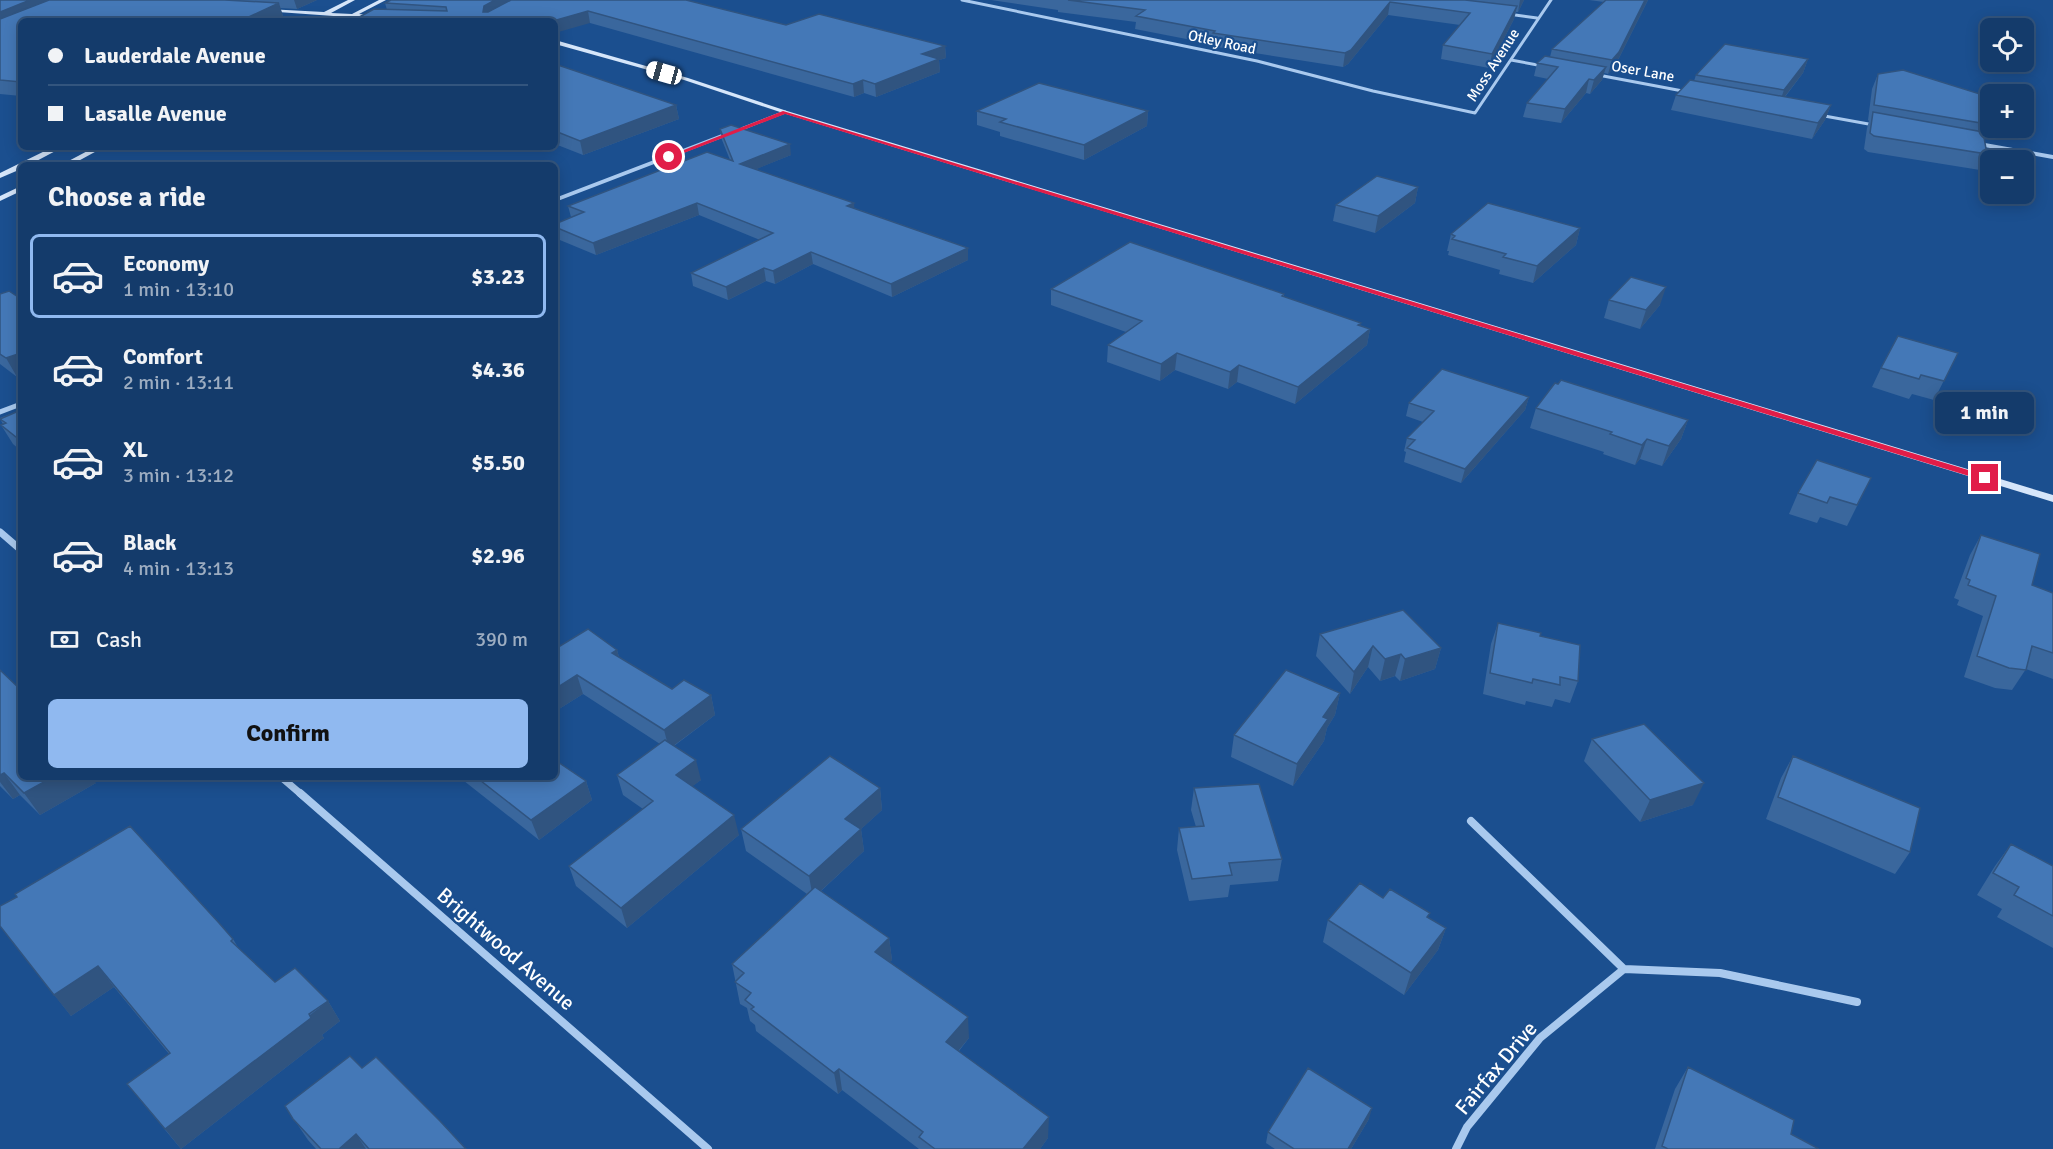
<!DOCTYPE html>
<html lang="en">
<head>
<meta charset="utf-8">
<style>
	:root { --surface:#143b6b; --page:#1d4271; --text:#f1f3f6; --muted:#9dadc1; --line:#33557e; --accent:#90b9f0 }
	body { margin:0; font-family:Signika,sans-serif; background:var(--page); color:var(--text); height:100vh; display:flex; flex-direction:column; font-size:22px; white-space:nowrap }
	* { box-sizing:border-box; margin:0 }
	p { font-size:20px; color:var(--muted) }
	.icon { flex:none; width:33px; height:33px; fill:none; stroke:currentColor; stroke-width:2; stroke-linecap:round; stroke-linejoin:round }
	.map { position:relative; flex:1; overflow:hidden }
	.side { position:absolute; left:18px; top:162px; width:540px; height:618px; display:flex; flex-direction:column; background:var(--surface); border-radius:9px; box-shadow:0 3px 15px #0003,0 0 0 2px var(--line) }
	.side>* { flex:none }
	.top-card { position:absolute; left:18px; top:18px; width:540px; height:132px; border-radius:9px; box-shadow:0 3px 15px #0003,0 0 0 2px var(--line); display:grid; align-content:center; height:132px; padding:0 30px; background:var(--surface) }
	.tools { position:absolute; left:1980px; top:18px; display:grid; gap:12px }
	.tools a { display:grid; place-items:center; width:54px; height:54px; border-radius:9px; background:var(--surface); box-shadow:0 3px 15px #0003,0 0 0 2px var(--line); font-size:30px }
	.end { position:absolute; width:27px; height:27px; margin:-14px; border:8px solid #e11d48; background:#fff; box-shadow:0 0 0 3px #fff }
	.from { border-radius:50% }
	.bubble { position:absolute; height:42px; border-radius:9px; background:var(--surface); box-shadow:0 3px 15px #0003,0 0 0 2px var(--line); font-size:20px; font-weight:700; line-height:42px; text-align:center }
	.car { position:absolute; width:18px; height:36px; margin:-18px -9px; border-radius:8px; box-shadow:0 0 4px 2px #0007; background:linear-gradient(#fff 24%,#345 0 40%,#fff 0 76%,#345 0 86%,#fff 0) }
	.top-card b { display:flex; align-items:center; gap:21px; height:57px; font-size:22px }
	.top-card b+b { border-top:2px solid var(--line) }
	.top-card i { width:15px; height:15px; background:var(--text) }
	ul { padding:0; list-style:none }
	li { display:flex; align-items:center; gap:18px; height:84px; margin:0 12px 9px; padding:0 18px; border:3px solid transparent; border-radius:9px }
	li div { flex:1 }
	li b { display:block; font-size:22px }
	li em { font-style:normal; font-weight:700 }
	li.selected { border-color:var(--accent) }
	li>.icon { width:54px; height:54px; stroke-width:1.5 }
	h2 { padding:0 30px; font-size:27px; line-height:72px }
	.pay { display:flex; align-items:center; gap:15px; height:66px; padding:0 30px; font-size:22px }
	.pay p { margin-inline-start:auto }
	.cta { display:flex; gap:12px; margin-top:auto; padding:12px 30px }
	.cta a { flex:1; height:69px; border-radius:9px; background:var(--accent); color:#111; font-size:24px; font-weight:700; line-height:69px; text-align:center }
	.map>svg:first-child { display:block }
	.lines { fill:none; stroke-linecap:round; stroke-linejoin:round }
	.minor-far4 { stroke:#a9c9ee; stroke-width:3 }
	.minor-far3 { stroke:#a9c9ee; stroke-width:4 }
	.minor-far2 { stroke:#a9c9ee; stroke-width:5 }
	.minor-far1 { stroke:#a9c9ee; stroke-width:7 }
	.minor { stroke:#a9c9ee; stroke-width:8 }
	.secondary { fill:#d6e6fa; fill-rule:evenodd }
	.wall { fill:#3a679d }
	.shaded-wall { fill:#305480 }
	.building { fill:#4478b7; stroke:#305480; stroke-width:1.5 }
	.route { fill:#e11d48 }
	.labels { text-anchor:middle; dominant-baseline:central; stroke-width:4.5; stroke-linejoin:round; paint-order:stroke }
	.far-street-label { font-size:15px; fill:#fff; stroke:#1b4f8f }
	.near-street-label { font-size:21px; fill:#fff; stroke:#1b4f8f }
</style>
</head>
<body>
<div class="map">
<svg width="2053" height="1149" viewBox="0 0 2053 1149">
	<rect width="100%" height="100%" fill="#1b4f8f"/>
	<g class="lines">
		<path class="minor-far4" d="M962,0L1257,61L1373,91L1475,113L1551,0
			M1508,14L1537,18
			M1511,60L1543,66
			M1598,75L1688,92
			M1819,115L1874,125
			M731,133L785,112"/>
		<path class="minor-far3" d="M1979,144L2053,157
			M555,200L735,131"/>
		<path class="minor-far2" d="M0,412L21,404"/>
		<path class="minor-far1" d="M0,532L21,550
			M281,777L302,795"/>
		<path class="minor" d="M300,793L708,1149
			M1624,969L1720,973L1857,1002
			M1456,1149L1467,1127L1540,1038L1624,969L1471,821"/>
		<path class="secondary" d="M348,0H355L331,13L352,14L379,0H386L359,14L377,16L375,19L264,11L267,9L324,12Z
			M555,40L688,78L787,111L2053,495V502L783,113L684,80L555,44Z
			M53,147H63L29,165H21V169L0,178V173Z
			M95,147H104L71,165H61Z
			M21,186V191L0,201V196Z"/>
	</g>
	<path class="wall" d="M0,0H317L297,9L280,8L283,16L21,21V96L0,94Z
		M686,0L786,25L945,46L946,58L939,60L940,72L876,97L864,93L854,97L590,23L387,10L385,3Z
		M991,0H1524L1518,12H1516L1514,19L1489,68L1441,59L1443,45L1460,25L1388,15L1348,64L1343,67L1211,46L1212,44L1135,29L1136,22L1058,12V10Z
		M1589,0H1648L1615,66L1608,74L1604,73L1602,80L1590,94L1586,93L1561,123L1523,117L1527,103L1548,79L1534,76L1537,63L1550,57L1552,49L1604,2Z
		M1808,59L1803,73L1785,97L1831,105L1825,120L1812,139L1671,110L1676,95L1694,81L1696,75Z
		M555,64L676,105L679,119L583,155L555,144Z
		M1878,74L1987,122L1983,132L1987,154L1980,170L1868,152L1864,149L1867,128L1869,121L1868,120L1872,89Z
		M977,111H1148L1147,126L1084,160L1000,136V132L977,125Z
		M720,129L791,155L756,169L854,208L968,248V260L892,297L813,264L775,284L766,281L728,300L693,286L691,273L760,240L699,215L596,255L555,238V224L571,217L568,206L730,160L722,140Z
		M1418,187L1415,203L1375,233L1333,221L1336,205Z
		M1580,228L1576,245L1533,283L1499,274L1500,270L1448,255L1449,251H1447L1451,234Z
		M1051,289L1284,294V297L1370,329L1367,345L1295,404L1237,382L1228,389L1175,370L1160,381L1107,362L1108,345L1126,332L1051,305Z
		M0,294L21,299V375L17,377L0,364Z
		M1609,300L1660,305L1640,329L1604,318Z
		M1958,353L1934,400L1912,394L1909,399L1872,387L1881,368Z
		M1529,397L1525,410L1461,483L1404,462L1406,452L1404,451L1407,438L1423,422L1406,416L1409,403Z
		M1536,408L1688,420L1681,439L1662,466L1640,459L1635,465L1603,454L1604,452L1530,428Z
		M21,410V451L13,444L1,425L3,424L0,419V418Z
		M1871,478L1847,526L1820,517L1817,523L1789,514L1798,493Z
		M1981,535L2032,585L2053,593V679L2026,669L2012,690L1995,688L1964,677L1983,616L1957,605L1959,600L1954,598L1970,555Z
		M1498,623L1540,636L1578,681L1570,703L1555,699L1552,707L1526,701L1525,705L1483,694L1491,644Z
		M1320,634L1441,648L1435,669L1400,681L1395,676L1380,681L1368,667L1350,694L1316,656Z
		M555,649L617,650L619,657L672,689L711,695L715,715L674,746L701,780L692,786L739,835L627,928L576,886L569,866L643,809L623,795L617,775L660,744L583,694L559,709L555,706Z
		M0,670L21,777L96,783L40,815L20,795L13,799L0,786Z
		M1340,693L1335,715L1327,728L1324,741L1293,786L1231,757L1234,735Z
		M1592,739L1693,805L1640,822L1584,761Z
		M1793,756L1910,852L1895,874L1766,819L1781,778Z
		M459,777H555L586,781L592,800L539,840Z
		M880,788L882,810L861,829L864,851L821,891L889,938L892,960L889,962L969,1038L959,1051L1048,1138L1040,1149H919L842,1090L838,1094L756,1031L755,1025L750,1021L747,1008L740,1004L732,964L807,894L746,851L741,829Z
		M1194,788L1282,859L1278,881L1230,885L1228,897L1189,901L1177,850L1179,828L1196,827L1191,810Z
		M2011,844L2053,866V948L1997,917L2002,909L1977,895L1995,866Z
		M1383,898L1429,918L1446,928L1438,950L1404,995L1323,942L1328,920Z
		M0,926L233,939L239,949L275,982L328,1001L340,1021L322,1035L324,1038L181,1149L127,1084L169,1054L114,987L71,1016Z
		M1688,1067L1791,1134L1819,1149H1655L1675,1089Z
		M362,1068L466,1149H316L308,1140L285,1106Z
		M1369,1119L1351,1149H1275L1266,1143L1268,1132Z"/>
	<path class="shaded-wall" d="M30,0H61L0,27V12Z
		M294,0H317L297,9Z
		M495,0H518L487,18L483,12L484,6Z
		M1520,0H1524L1518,12Z
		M1645,0H1648L1615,66L1608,74L1612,60Z
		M1390,2L1388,15L1348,64L1343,67L1345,53Z
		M279,3L283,16L272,21H240Z
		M1517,6L1514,19L1489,68L1492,54Z
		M588,11L590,23L555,33V21H553Z
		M945,46L946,58L939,60L940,72L876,97L875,84L922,54Z
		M1808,59L1803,73L1779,104L1784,90Z
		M1606,67L1602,80L1590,94L1594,80Z
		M1589,79L1586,93L1561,123L1565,109Z
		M863,80L864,93L854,97L853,84Z
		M676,105L679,119L583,155L580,141Z
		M1831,105L1825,120L1812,139L1818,123Z
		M1148,111L1147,126L1084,160V145Z
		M790,144L791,155L742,175L740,164Z
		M1418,187L1415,203L1375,233L1378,216Z
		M697,203L699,215L596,255L593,243Z
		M854,203L855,215L847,206Z
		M1580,228L1576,245L1533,283L1537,266Z
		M968,248V260L892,297L891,284Z
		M811,252L813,264L775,284L773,271Z
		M764,268L766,281L728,300L726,287Z
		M1666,287L1660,305L1640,329L1646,310Z
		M1361,323L1358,338L1370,329L1367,345L1295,404L1298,387Z
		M21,353V375L17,377L6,358Z
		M1177,353L1175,370L1160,381L1161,364Z
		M1239,365L1237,382L1228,389L1230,372Z
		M1529,397L1525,410L1461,483L1465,469Z
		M1688,420L1681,439L1662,466L1669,446Z
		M1647,439L1640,459L1635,465L1642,445Z
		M1373,646L1368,667L1350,694L1354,672Z
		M1441,648L1435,669L1400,681L1405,659Z
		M617,650L622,669L612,653Z
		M1401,654L1395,676L1380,681L1385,659Z
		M577,675L583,694L559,709L555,698V689Z
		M1340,693L1335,715L1327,728L1324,741L1293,786L1297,764L1323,717Z
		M711,695L715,715L669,749L664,730Z
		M696,760L701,780L681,795L676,775Z
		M4,773L20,795L13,799L0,782V775Z
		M53,777H92L96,783L40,815L24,793Z
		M586,781L592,800L539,840L531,820Z
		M1704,783L1693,805L1640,822L1650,800Z
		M880,788L882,810L848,841L845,819Z
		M734,815L739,835L627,928L621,908Z
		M861,829L864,851L813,898L809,876Z
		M1446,928L1438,950L1404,995L1411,973Z
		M889,938L892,960L878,974L875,952Z
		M98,966L114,987L71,1016L54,995Z
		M328,1001L340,1021L322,1035L324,1038L181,1149L165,1129Z
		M968,1017L969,1038L948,1063L946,1042Z
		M839,1069L842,1090L838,1094L834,1073Z
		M1372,1108L1369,1119L1351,1149H1348Z
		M1049,1117L1048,1138L1040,1149H1023Z
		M356,1134L366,1149H339Z"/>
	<path class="building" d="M0,0H30L0,12Z
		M49,0H225L279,3L240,21H21V82L0,80V19Z
		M391,0H495L484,6L483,12H488L511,0H686L786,25L819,14L945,46L922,54L939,59L875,84L863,80L853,84L588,11L553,21H352L374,9L447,11L446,7L385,3Z
		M1068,0H1465L1517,6L1492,54L1443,45L1470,13L1390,2L1351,50L1345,53L1213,33L1215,31L1136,16L1145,10Z
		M1606,0H1645L1619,52L1612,60L1552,49Z
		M1725,44L1808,59L1784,90L1696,75Z
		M1545,56L1606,67L1594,80L1589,79L1565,109L1527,103L1558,67L1537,63Z
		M555,64L676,105L580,141L555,131Z
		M1903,70L1980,94L1987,122L1981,121V123L1874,105L1878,74Z
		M1690,80L1831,105L1818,123L1676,95Z
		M1039,83L1148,111L1084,145L1000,122L1006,119L977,111Z
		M1873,112L1983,132L1987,154L1874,136L1870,133Z
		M731,125L790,144L740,164L854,203L847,206L968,248L891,284L811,252L773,271L764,268L726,287L691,273L773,233L697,203L593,243L555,227V224L584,212L568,206L707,152L733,161L720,129Z
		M1377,176L1418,187L1378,216L1336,205Z
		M1488,203L1580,228L1537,266L1503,257L1506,254L1452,239L1455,236L1451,234Z
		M1130,242L1284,294L1282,296L1361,323L1358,325L1370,329L1298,387L1239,365L1230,372L1177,353L1161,364L1108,345L1142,321L1051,289Z
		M1631,277L1666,287L1646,310L1609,300Z
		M9,291L21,299V353L6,358L0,354V294Z
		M1898,336L1958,353L1944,381L1921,375L1919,379L1881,368Z
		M1442,369L1529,397L1465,469L1407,448L1415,440L1407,438L1434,411L1409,403Z
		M1561,380L1688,420L1669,446L1647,439L1642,445L1610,434L1612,432L1536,408L1555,383L1558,384Z
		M21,410V441L1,425L6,423L0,419Z
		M1817,460L1871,478L1857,505L1830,497L1827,503L1798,493Z
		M1981,535L2040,554L2032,585L2053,593V653L2032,646L2026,670L2009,668L1977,656L1996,596L1968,585L1970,580L1966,578Z
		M1403,610L1441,648L1405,659L1401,654L1385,659L1373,646L1354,672L1320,634Z
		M1498,623L1541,633L1540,636L1580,645L1578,681L1560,677V685L1533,679L1532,683L1490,673Z
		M588,629L617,650L612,653L672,689L684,680L711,695L664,730L577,675L555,689V649Z
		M0,670L21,690L20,692L21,693V777H53L24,793L4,773L0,775Z
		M1286,670L1340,693L1323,717L1328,719L1297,764L1234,735Z
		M1644,724L1704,783L1650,800L1592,739Z
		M665,740L696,760L676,775L734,815L621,908L569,866L653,801L617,775Z
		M830,756L880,788L845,819L861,829L809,876L741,829Z
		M1793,756L1920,808L1910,852L1778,797Z
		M555,760L586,781L531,820L476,777H555Z
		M1259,784L1282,859L1229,863L1232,875L1192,879L1179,828L1204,826L1194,788Z
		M130,826L219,923L233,939L231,941L275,982L295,968L328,1001L309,1014L311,1018L165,1129L127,1084L170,1053L98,966L54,995L0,926V906L17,897L15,894Z
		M2011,844L2053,866V916L2014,895L2019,887L1993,873Z
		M1360,883L1383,898L1390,889L1430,913L1427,917L1446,928L1411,973L1328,920Z
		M815,887L889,938L875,952L968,1017L946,1042L1049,1117L1023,1149H935L919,1137L923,1132L839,1069L834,1073L751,1009L754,1007L745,1000L751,993L735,982L744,973L732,964Z
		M350,1056L362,1068L376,1057L440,1121L466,1149H369L356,1134L339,1149H321L293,1119L285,1106Z
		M1688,1067L1794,1120L1791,1134L1819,1149H1668L1662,1146Z
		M1308,1068L1372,1108L1348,1149H1294L1268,1132Z"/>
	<path class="route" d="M783,111L1988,476L1989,478L1982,480L785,114L671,158L666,157Z"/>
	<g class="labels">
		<g class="far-street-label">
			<text transform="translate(1222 42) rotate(12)">Otley Road</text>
			<text transform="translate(1493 65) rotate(-57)">Moss Avenue</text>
			<text transform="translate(1643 71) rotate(10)">Oser Lane</text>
		</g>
		<g class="near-street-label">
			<text transform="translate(506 949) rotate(41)">Brightwood Avenue</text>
			<text transform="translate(1496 1068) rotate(-50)">Fairfax Drive</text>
		</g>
	</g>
</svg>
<div class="tools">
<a><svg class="icon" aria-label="locate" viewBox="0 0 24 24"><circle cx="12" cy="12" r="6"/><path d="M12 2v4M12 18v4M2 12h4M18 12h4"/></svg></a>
<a>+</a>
<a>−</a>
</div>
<i class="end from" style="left:669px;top:157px"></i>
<i class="end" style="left:1985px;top:478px"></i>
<div class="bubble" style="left:1935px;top:392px;width:99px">1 min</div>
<i class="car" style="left:664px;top:73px;rotate:286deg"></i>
<div class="top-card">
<b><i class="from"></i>Lauderdale Avenue</b>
<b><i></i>Lasalle Avenue</b>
</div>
<section class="side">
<h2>Choose a ride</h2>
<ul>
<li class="selected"><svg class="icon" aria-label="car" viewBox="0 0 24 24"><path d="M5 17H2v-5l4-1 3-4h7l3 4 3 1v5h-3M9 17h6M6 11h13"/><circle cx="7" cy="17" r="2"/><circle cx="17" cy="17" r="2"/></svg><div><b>Economy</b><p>1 min · 13:10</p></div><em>$3.23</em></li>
<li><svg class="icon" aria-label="car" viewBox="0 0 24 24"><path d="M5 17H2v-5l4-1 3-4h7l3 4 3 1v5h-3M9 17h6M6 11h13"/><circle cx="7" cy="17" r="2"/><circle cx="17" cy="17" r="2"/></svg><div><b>Comfort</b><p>2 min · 13:11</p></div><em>$4.36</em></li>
<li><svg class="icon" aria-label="car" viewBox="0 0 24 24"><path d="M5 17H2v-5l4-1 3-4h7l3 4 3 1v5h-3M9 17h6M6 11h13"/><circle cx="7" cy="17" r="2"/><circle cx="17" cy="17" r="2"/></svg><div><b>XL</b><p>3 min · 13:12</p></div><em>$5.50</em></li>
<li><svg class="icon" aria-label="car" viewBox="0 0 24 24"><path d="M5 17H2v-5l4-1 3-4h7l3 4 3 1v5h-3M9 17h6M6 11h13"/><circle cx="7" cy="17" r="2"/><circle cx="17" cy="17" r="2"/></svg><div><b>Black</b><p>4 min · 13:13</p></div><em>$2.96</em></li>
</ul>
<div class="pay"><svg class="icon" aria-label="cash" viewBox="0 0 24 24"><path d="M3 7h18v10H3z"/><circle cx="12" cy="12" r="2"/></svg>Cash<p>390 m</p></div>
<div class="cta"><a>Confirm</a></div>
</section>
</div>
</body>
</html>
